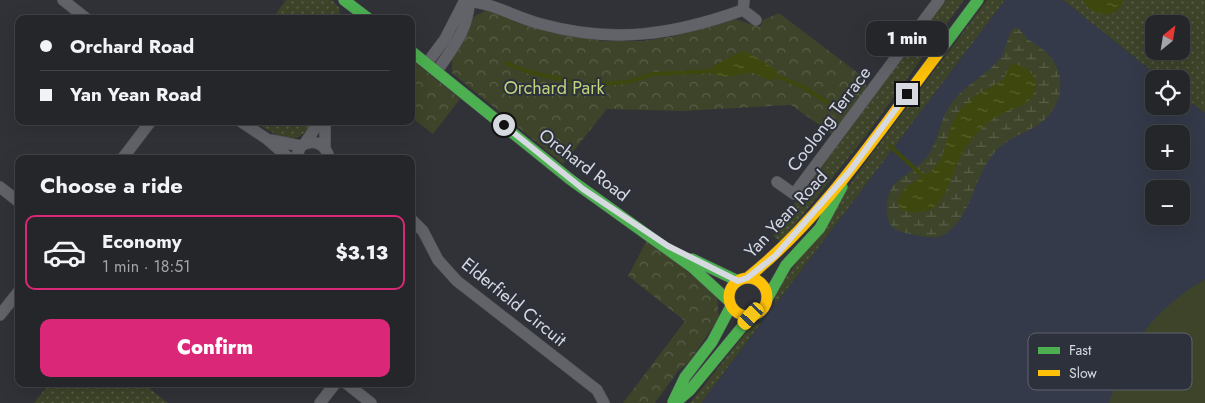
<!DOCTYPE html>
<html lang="en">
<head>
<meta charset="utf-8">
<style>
	:root { --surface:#24262a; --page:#2c2e32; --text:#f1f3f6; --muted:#a3a5a8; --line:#414347; --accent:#db2777 }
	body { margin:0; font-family:Jost,sans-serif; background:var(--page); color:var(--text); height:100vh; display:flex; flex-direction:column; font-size:19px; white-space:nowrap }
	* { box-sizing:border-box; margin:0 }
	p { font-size:16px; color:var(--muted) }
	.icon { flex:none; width:28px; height:28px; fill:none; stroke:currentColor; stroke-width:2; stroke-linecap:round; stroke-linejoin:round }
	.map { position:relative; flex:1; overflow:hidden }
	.panel { position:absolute; left:15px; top:155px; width:400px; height:232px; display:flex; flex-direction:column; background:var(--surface); border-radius:10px; box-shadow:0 5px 20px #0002,0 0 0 1px var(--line) }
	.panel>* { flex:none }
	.banner { position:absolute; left:15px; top:15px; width:400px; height:110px; border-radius:10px; box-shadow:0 5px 20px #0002,0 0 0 1px var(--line); display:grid; align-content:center; height:110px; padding:0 25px; background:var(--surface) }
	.needle { width:32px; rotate:30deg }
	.fabs { position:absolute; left:1145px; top:15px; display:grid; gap:10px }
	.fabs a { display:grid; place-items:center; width:45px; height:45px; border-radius:10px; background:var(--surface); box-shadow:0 5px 20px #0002,0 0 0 1px var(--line); font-size:25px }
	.end { position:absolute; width:22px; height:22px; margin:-11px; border:6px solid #d6d9e0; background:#111; box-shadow:0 0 0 2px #111 }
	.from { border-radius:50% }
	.bubble { position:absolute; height:35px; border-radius:10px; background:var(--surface); box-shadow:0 5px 20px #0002,0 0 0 1px var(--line); font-size:16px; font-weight:800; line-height:35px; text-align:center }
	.car { position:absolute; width:15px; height:30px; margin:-15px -8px; border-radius:6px; box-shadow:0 0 4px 1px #0007; background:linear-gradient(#f5c518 24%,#345 0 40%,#f5c518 0 76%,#345 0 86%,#f5c518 0) }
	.banner b { display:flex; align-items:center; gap:18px; height:48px; font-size:19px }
	.banner b+b { border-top:1px solid var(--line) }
	.banner i { width:12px; height:12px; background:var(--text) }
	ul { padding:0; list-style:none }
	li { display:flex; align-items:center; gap:15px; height:75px; margin:0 10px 8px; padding:0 15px; border:2px solid transparent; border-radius:10px }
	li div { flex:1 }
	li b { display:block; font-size:19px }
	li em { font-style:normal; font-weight:800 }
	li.active { border-color:var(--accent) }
	li>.icon { width:45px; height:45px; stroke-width:1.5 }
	h2 { padding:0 25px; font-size:22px; line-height:60px }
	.action { display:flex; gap:10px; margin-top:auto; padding:10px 25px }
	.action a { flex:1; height:58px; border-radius:10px; background:var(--accent); color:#fff; font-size:20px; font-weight:800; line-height:58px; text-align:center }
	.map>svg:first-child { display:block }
	.built { fill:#343a49; fill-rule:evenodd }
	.grass { fill:url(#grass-dots); fill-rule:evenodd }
	.wetland { fill:url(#wetland-marsh) }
	.park { fill:url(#park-crowns) }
	.garden { fill:#3d4429 }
	.water { fill:url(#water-ripples) }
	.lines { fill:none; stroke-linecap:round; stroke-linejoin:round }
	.stream { stroke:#3e480e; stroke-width:4 }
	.street-casing { stroke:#4f5056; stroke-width:12 }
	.fast-casing { stroke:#4f5056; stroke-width:12 }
	.slow-casing { stroke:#4f5056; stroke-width:12 }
	.street { stroke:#616368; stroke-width:11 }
	.fast { stroke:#4caf50; stroke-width:11 }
	.slow { stroke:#ffc107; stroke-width:11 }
	.route { stroke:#d6d9e0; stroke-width:6 }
	.labels { text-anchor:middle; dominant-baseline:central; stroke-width:4; stroke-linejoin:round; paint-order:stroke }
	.park-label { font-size:18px; fill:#bfd47c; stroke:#2d313c }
	.street-label { font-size:18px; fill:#d6d9e0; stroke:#2d313c }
	.key { fill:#2d313c; stroke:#60636d; stroke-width:1 }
	.key-label { font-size:14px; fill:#d6d9e0 }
</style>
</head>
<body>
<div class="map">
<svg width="1205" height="403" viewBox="0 0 1205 403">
	<defs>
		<pattern id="grass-dots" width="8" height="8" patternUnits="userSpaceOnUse" patternTransform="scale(1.25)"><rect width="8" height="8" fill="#3d4429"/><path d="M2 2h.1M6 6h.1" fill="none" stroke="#585e48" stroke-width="1.8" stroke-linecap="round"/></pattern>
		<pattern id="wetland-marsh" width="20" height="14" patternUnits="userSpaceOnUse" patternTransform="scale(1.25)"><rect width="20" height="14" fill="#3d4429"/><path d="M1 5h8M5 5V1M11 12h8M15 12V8" fill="none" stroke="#585e48"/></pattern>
		<pattern id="park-crowns" width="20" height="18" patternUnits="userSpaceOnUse" patternTransform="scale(1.25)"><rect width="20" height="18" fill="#3d4429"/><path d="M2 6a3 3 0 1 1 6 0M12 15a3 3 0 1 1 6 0" fill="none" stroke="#585e48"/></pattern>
		<pattern id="water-ripples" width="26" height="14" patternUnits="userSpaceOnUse" patternTransform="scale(1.25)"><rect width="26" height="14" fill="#3e480e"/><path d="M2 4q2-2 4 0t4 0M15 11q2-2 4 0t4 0" fill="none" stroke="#596231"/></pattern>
	</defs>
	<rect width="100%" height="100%" fill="#303238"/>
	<path class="built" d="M1005,0H1063L1162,79H1154V106H1181V94L1205,113V403H701ZM1154,134H1181V161H1154ZM1154,189H1181V216H1154Z"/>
	<path class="grass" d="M286,0H332L339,7L341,19H272Z
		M946,0H964L865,137L781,242L773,236L787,218L794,204Z
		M987,0H1005L775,305V294L857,174Z
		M1063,0H1205V113L1181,94V79H1162ZM1154,24H1181V51H1154Z
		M253,121H313C298,152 274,134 253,121Z
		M761,323L701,403H690L752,325Z
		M49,384H144L168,403H34Z"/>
	<path class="wetland" d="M1015,27C1021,29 1024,36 1029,40C1035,44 1042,48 1047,53C1067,73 1064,104 1042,122C1027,134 1010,135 995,152C973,176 973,216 944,235C937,240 920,236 911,234C899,232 889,229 887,215C883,176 911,179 929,154C940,137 940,116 954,100C967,83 989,74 1001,57C1007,48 1007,33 1015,27Z"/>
	<path class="park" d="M487,10L553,33L603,41H643L670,37L735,19L760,27L763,20L779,13L863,77L867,88L832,134L791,105L682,111L607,109L563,164L452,73V59L475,16Z
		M411,59L460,99L433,134L411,117Z
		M647,240L673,259L717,297L719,318L689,362L678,371L655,403H623L685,321L628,276Z"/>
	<path class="garden" d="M1205,279V403H1109C1126,346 1154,310 1205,279Z"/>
	<path class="water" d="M1082,0H1124C1116,21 1093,18 1082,0Z
		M742,51C748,51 775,68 778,73L775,79C765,83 760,72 749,73C737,74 722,81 711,72V67Z
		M1011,64C1031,64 1044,83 1029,100C1023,107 1013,108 1005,112C990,119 978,131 968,144C954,162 949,197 934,207C925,213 910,215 901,209L898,204L899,198L906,187L932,170L941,160L953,121L963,106L979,93L1003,80Z"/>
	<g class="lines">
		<path class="stream" d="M506,63L529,72L587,85L628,82L653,74L716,71
			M772,74L803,87L828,103
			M890,146L925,178"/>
		<defs>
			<path id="street" d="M63,0L87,19
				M464,1C492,2 514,17 541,24C614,44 673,35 743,10
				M744,1L743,10L756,20
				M427,63L445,39L465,0
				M437,71C452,49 470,27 469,0
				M240,121L267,139L290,159
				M325,121V149
				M271,140L301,146
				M305,143L320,121
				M122,159L151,121
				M295,159L301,146C313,138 327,144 329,159
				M777,182L794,194L939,0
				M0,187L19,202
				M411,219L423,231L438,260L457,281L597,390L604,403
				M0,315L19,291
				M347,384L371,403
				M320,403L335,384"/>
			<path id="fast" d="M344,0L369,19
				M411,51L571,180L692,267L730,302
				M937,55L978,0
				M692,259L738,281
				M767,299L786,265L820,228L842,187
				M673,402L685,377L712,342L731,306
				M675,403L690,390L751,316"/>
			<path id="slow" d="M729 297a19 19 0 1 1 38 0a19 19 0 1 1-38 0Z
				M747,278C822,219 879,131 937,55"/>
		</defs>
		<use href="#street" class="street-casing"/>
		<use href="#fast" class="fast-casing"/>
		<use href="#slow" class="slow-casing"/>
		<use href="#street" class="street"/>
		<use href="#fast" class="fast"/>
		<use href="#slow" class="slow"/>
	</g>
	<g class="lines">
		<path class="route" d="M504,125L583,189L668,246L738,281L747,278L775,256L849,172L907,94"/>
	</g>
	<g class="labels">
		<g class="park-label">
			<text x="554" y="88">Orchard Park</text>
		</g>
		<g class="street-label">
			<text transform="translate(829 119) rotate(-53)">Coolong Terrace</text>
			<text transform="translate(584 165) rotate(37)">Orchard Road</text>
			<text transform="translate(786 214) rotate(-47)">Yan Yean Road</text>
			<text transform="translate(514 302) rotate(39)">Elderfield Circuit</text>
		</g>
	</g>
	<rect x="1028" y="333" width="164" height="57" rx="8" class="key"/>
	<rect x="1038" y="347" width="22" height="7" fill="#4caf50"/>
	<rect x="1038" y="370" width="22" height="6" fill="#ffc107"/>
	<g class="key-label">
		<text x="1069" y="355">Fast</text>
		<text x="1069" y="378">Slow</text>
	</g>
</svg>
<div class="fabs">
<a><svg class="needle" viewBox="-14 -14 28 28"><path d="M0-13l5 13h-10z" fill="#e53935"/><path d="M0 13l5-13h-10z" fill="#a3a5a8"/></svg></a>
<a><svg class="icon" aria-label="locate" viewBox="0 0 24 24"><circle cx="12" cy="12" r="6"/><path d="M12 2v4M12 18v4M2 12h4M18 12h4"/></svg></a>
<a>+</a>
<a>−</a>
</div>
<i class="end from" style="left:504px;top:125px"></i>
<i class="end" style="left:907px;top:94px"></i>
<div class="bubble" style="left:866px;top:21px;width:82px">1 min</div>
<i class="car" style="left:751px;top:316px;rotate:222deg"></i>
<div class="banner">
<b><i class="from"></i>Orchard Road</b>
<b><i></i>Yan Yean Road</b>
</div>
<section class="panel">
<h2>Choose a ride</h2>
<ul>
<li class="active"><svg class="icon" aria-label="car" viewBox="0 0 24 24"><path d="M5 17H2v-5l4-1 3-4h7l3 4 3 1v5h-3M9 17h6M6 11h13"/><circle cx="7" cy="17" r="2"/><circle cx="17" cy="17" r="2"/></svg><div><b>Economy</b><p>1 min · 18:51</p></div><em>$3.13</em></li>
</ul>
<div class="action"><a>Confirm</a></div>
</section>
</div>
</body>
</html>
